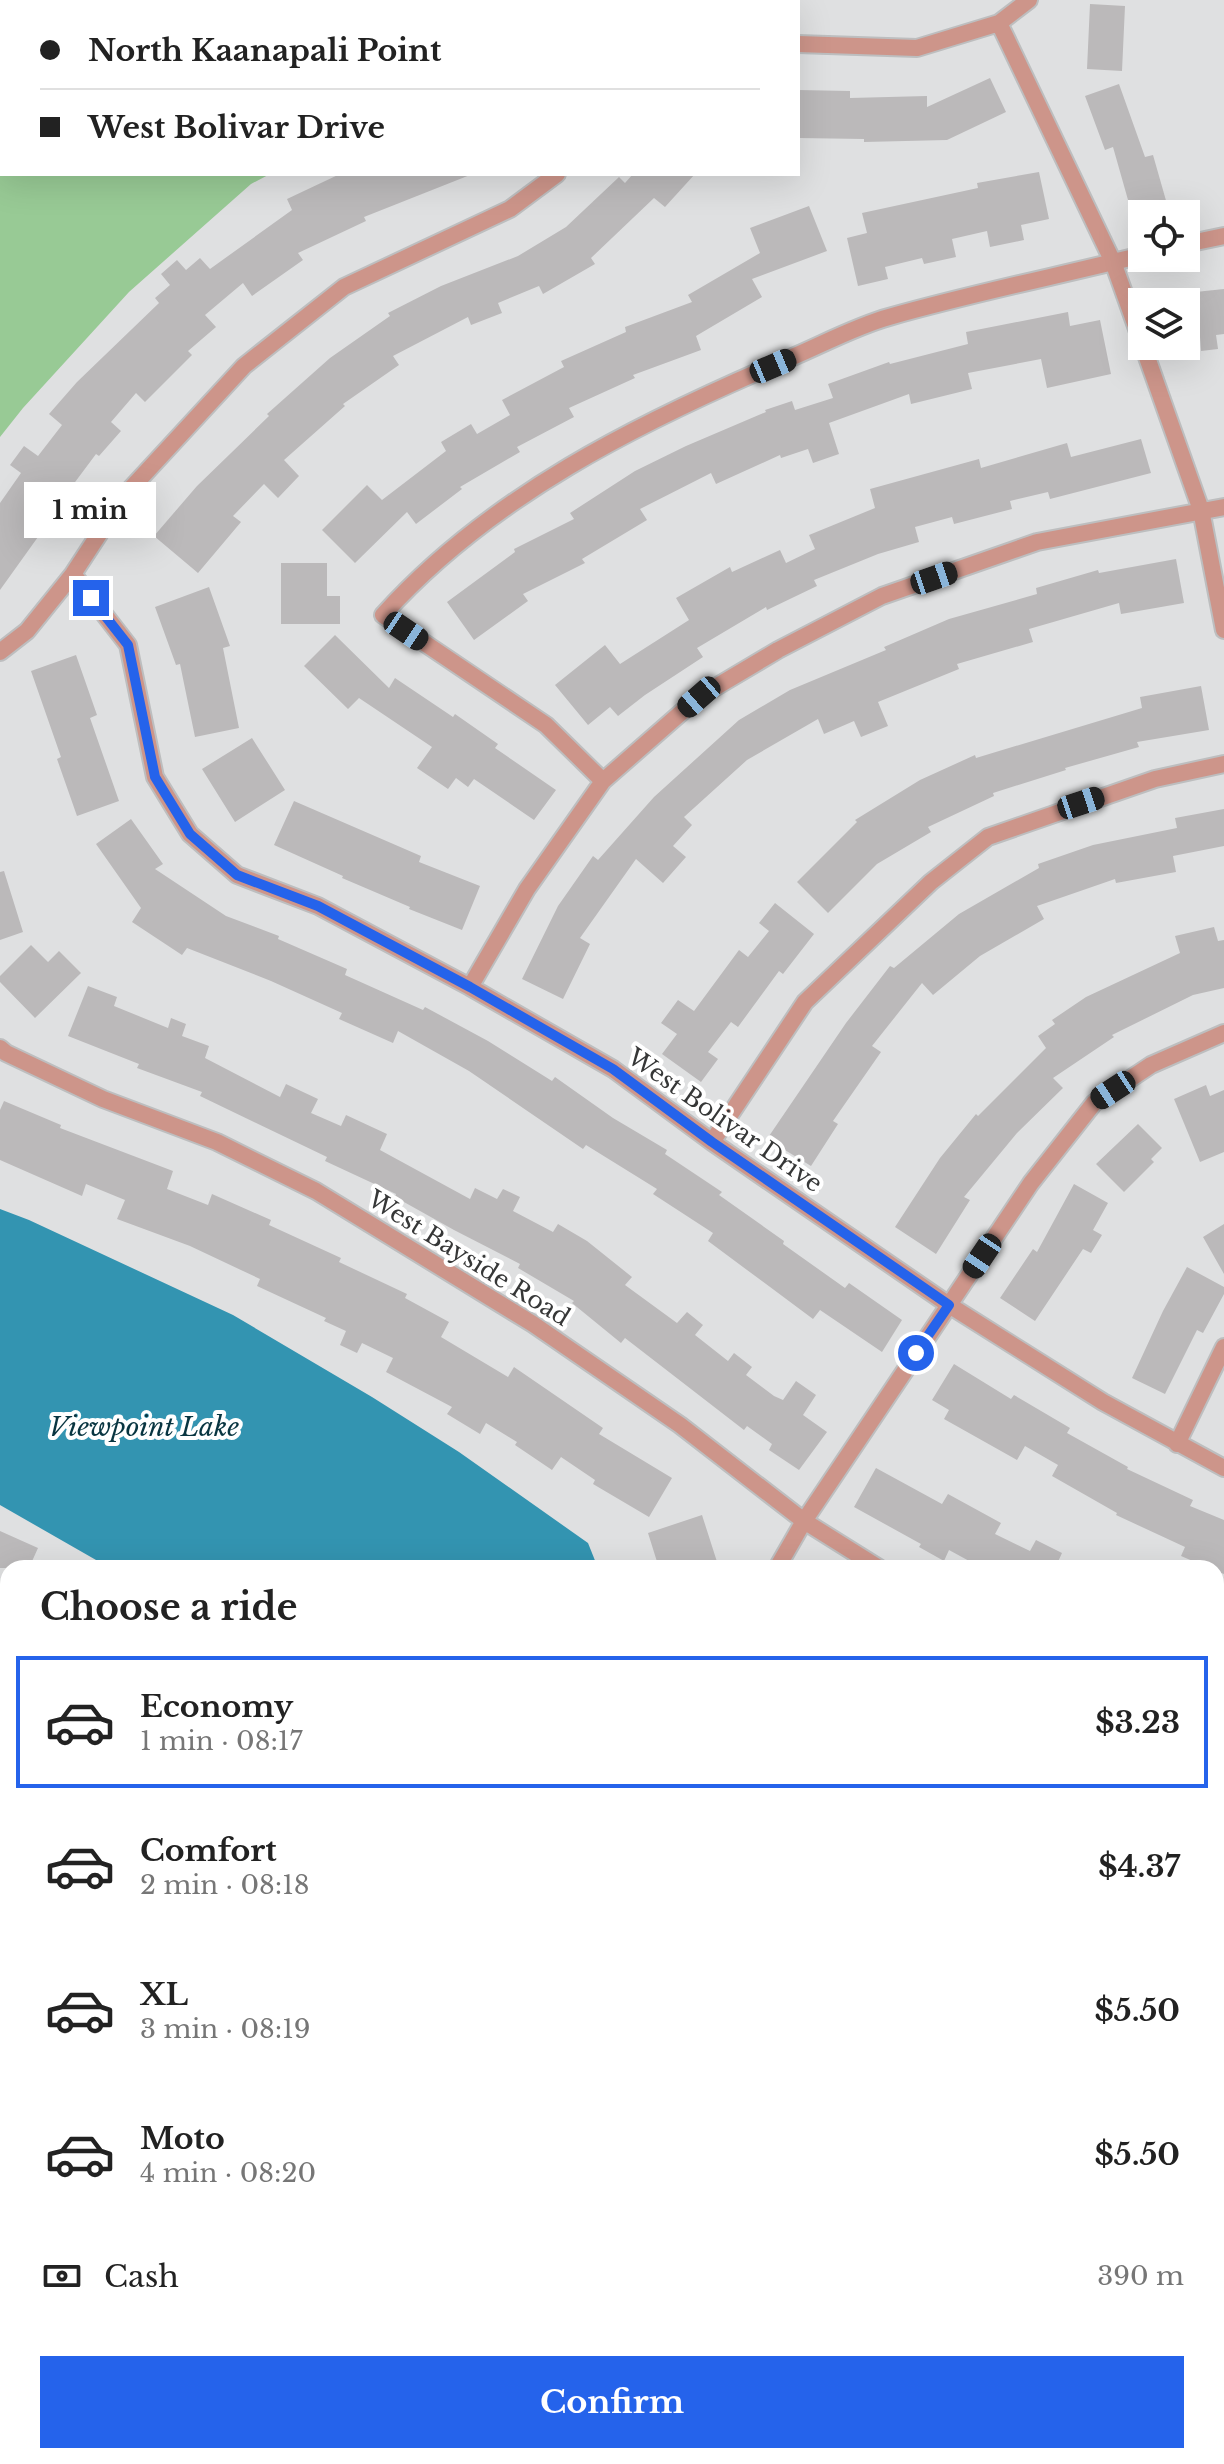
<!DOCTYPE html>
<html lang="en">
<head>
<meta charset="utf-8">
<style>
	:root { --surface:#fff; --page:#f6f6f6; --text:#222; --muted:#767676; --line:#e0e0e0; --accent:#2563eb }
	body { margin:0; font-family:"Libre Baskerville",serif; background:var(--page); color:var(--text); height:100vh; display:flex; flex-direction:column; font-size:30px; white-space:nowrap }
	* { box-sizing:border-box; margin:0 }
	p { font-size:26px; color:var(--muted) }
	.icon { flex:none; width:44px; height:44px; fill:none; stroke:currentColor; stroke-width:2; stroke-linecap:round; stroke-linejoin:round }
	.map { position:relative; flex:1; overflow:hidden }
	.side { position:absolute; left:0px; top:1560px; width:1224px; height:904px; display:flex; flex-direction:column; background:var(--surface); border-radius:24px 24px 0 0; box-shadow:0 8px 32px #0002 }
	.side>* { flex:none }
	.hud { position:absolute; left:0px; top:0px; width:800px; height:176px; box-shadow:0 8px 32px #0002; display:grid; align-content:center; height:176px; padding:0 40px; background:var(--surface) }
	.tools { position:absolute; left:1128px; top:200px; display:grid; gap:16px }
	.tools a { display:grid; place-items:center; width:72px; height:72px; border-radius:0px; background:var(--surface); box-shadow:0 8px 32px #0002; font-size:40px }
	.end { position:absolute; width:36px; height:36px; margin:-18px; border:10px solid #2563eb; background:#fff; box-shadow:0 0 0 4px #fff }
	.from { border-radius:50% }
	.bubble { position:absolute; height:56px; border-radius:0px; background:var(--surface); box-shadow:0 8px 32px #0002; font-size:26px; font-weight:800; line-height:56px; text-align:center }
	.car { position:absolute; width:24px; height:48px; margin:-24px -12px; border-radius:10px; box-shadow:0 0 6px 2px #0007; background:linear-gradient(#222 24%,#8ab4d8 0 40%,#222 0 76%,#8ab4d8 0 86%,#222 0) }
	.hud b { display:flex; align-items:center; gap:28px; height:76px; font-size:30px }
	.hud b+b { border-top:2px solid var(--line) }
	.hud i { width:20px; height:20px; background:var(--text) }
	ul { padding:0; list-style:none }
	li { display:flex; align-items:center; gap:24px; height:132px; margin:0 16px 12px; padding:0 24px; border:4px solid transparent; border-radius:0px }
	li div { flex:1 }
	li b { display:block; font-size:30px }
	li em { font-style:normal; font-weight:800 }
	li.active { border-color:var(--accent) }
	li>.icon { width:72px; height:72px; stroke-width:1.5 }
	h2 { padding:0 40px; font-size:36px; line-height:96px }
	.pay { display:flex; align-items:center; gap:20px; height:88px; padding:0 40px; font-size:30px }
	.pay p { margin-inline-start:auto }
	.button { display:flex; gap:16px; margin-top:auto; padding:16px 40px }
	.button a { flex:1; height:92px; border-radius:0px; background:var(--accent); color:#fff; font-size:32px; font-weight:800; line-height:92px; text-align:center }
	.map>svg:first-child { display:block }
	.green { fill:#98ca95 }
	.water { fill:#3394b1 }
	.building { fill:#bbb9ba }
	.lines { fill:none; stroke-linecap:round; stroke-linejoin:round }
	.minor-casing { stroke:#bdbebf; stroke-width:20 }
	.minor { stroke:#cd958a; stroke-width:16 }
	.route { stroke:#2563eb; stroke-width:10 }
	.labels { text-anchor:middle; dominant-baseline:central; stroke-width:8; stroke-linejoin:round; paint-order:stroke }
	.street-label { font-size:24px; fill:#363737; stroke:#fff }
	.water-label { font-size:26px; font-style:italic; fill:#083541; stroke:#fff }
</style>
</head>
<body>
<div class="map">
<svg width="1224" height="2464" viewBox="0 0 1224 2464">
	<rect width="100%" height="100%" fill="#dfe0e1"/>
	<path class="green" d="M0,0H553L2,2V174H270L251,184L129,292L23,408L0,437Z
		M8,2295V2456H320L319,2464H0V2307Z"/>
	<path class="water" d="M0,1209L29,1220L233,1315L372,1397L459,1452L588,1543L598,1568H110L0,1505Z
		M0,1853L8,1860V2290L0,2301Z
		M1216,1912L1224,1922V1982L1216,2007Z
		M1224,2392V2464H324V2456H1216V2397Z"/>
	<path class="building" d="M1090,4L1125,6L1122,71L1087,69Z
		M990,78L1006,112L947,140L864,142V139L798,138V90L850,91V98L927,96V107Z
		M1119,84L1145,157L1153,155L1169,211L1160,214H1132L1113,147L1105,150L1085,96Z
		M1039,172L1049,219L1021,225L1024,240L990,247L987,231L952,239L956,257L924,264L922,258L885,267L888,279L858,286L847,238L867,233L862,213L978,188L977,183Z
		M340,174L470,175L364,217L366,221L298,253L303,260L252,296L243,283L205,315L216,327L188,351L192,355L145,402L136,393L111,422L121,431L99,456L96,454L46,521L48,523L0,590V503L21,473L10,465L24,446L38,456L62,425L49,414L77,382L159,303L155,298L170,285L161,274L177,260L186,270L200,258L210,269L292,210L287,199Z
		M633,174H695L665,207L654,198L591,258L595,264L543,294L539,286L498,303L502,313L471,325L468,317L393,356L399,365L343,404L345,406L284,460L299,476L278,498L264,484L233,516L241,522L198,573L154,536L197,486L269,416L267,414L330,358L390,316L388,313L441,286L518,256L566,227L619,177L625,183Z
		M809,206L827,251L752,279L762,297L696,336L701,350L633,375L635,378L569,408L574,417L517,447L520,452L460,487L462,489L416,524L407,512L355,563L322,530L367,485L382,500L446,451L441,442L471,424L477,434L510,415L502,400L564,367L561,361L626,332L625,327L692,302L688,295L760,253L750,228Z
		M1224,289V334L1216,335L1218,349L1201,351L1200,337L1186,339V293Z
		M1068,312L1070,326L1100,320L1111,374L1047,388L1041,359L968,373L972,389L911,404L909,394L829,423L839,454L813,463L808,449L781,458L780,455L716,484L711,473L640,509L647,520L582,559L585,563L523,594L528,601L474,640L447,602L515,552L514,549L574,519L570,513L635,471L686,446L766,412L765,410L792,401L795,410L833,398L828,384L889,362L890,364L968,344L966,332Z
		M1141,439L1151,473L1050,499L1048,492L1010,501L1012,509L954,524L952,517L915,527L919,542L878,554L814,580L817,586L767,610L766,607L697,648L703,657L645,695L618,716L610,707L588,725L555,685L605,645L620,664L689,620L676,598L730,567L732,572L780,550L786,563L815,549L809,535L875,508L870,489L979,459L981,468L1067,443L1071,457Z
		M1176,559L1184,603L1121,614L1119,603L1029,629L1033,642L957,664L959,669L878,702L888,726L861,737L854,721L824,734L818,719L747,760L684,817L692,825L673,846L686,857L663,883L636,859L580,938L590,944L563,999L522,979L558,906L593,856L598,860L654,797L739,720L790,690L886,650L884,647L949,619L1037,594L1036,588L1098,570L1099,573Z
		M281,563H327V596H340V624H281Z
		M209,587L230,646L223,648L239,728L195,737L180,664L176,665L155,607Z
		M335,635L389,688L395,678L453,717L455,714L498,744L495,748L556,790L534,820L474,779L468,787L456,778L448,789L417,768L432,747L359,698L348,709L304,666Z
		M76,655L97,715L90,718L119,801L77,816L57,759L61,757L31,671Z
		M1201,686L1209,730L1137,742L1139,747L1065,768L1066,770L993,793L994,796L928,827L931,832L877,864L828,913L797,882L857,822L855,820L920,780L975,755L976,758L1142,708L1140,697Z
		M252,738L285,790L235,822L202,769Z
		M294,801L421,856L419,862L480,886L462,930L409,909L410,907L342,878L343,876L274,845Z
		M1224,809V846L1173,856L1176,872L1116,883L1115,879L1037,906L1044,919L980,956L933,995L922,983L872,1046L881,1052L833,1121L838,1124L811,1166L767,1139L846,1023L890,966L894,968L959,914L1039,868L1038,864L1093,845L1177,828L1175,818Z
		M131,819L163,864L155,869L226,916L279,936L278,939L347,969L345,975L423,1010L425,1007L488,1041L552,1081L555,1077L613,1118L667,1150L665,1154L722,1192L719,1195L784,1241L783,1244L845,1288L849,1283L902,1320L882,1352L820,1310L813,1319L708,1241L713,1233L653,1194L657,1189L586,1145L583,1149L469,1071L398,1031L393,1043L339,1019L342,1013L271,981L187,948L182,955L132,922L141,908L96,844Z
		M4,871L23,932L0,940V872Z
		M775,903L814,934L783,974L779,971L738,1027L731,1022L708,1052L718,1059L701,1082L662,1054L677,1034L661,1023L678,1000L694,1011L739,950L748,957L769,931L759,923Z
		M1214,927L1218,941L1224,940V988L1193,995L1112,1035L1114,1037L1053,1078L1063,1088L1017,1133L964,1197L970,1200L936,1254L895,1227L940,1158L976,1114L978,1116L1046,1048L1038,1036L1055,1024L1052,1020L1086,997L1180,953L1175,936Z
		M31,945L48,962L59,951L81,973L35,1018L0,982V976Z
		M88,986L117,997L114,1006L168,1028L171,1018L186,1024L182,1036L209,1046L205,1058L280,1097L286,1084L318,1099L311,1113L341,1126L346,1115L387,1134L380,1150L470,1199L475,1188L497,1199L503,1189L520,1197L513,1211L553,1232L558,1224L587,1241L632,1277L625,1285L677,1323L687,1312L703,1325L695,1335L728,1361L734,1353L752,1367L746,1375L774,1396L783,1400L796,1381L816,1395L803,1415L827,1432L799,1470L769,1450L772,1444L747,1426L744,1430L625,1338L621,1343L572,1303L574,1301L518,1268L520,1264L454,1230L395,1197L396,1194L325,1161L327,1157L200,1096L202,1092L137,1068L139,1064L68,1036Z
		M1206,1085L1210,1096L1224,1090V1152L1200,1162L1174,1099Z
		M4,1101L61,1125L60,1128L173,1171L167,1189L208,1205L212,1194L271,1220L269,1225L341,1258L339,1262L407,1294L405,1298L449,1322L441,1337L508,1377L514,1367L603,1428L599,1434L672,1478L649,1517L593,1484L595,1480L561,1457L552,1470L515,1445L517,1442L486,1423L480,1434L447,1414L452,1407L386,1372L393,1358L362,1343L357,1353L340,1345L346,1331L324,1321L326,1318L257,1286L260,1279L190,1246L117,1219L125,1200L86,1184L82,1196L0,1160V1110Z
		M1138,1124L1162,1148L1151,1159L1154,1162L1124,1192L1096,1164Z
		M1074,1184L1108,1203L1093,1230L1102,1235L1091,1253L1083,1249L1035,1321L1000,1298L1033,1249L1037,1252Z
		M1224,1224V1274L1203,1237Z
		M1187,1267L1224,1287V1294L1203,1333L1197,1330L1165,1394L1132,1378L1163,1311Z
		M954,1364L1011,1399L1014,1395L1070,1428L1067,1433L1128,1467L1127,1469L1193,1500L1190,1506L1224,1520V1574L1216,1571V1568H1209L1181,1556L1185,1547L1116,1515L1117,1513L1052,1476L1058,1465L1025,1446L1017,1460L944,1419L949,1410L932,1400Z
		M876,1468L942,1504L948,1494L1001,1523L995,1534L1030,1551L1036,1540L1062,1553L1057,1564L1064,1568H982L949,1550L944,1561L919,1547L921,1544L854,1507Z
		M702,1515L719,1568H659L648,1533Z
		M0,1531L38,1548L29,1568H0Z"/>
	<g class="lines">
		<defs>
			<path id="minor" d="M999,23L1113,262L1142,343
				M798,44L917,48L999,23L1029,0
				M1186,244L1224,236
				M1143,346L1201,510L1224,630
				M73,574L128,645L155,777L190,834L237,875L318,906L470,987L613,1069L712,1142L949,1305L1103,1402L1224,1468
				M0,652L27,631L73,574L124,496L244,366L344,287L510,209L557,174
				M603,781L546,725L383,615C490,496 638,423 783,361C818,347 853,327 889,317C973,293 1058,276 1142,255
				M470,987L527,889L603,781L699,697L778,650L882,596L1037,542L1224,507
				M0,1048L6,1053L103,1099L217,1142L316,1191L533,1324L680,1425L804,1521L879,1568
				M712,1142L805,1002L931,882L988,837L1155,779L1224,764
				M1177,1444L1224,1347
				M777,1568L804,1521L1031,1183L1094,1103L1151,1065L1224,1033
				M0,1665L8,1670
				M1216,1754L1224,1758
				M1216,2225L1224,2221"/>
		</defs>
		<use href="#minor" class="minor-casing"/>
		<use href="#minor" class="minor"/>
	</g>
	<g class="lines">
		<path class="route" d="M91,598L128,645L155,777L190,834L237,875L318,906L470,987L613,1069L712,1142L949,1305L916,1353"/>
	</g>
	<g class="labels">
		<g class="street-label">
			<text transform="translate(725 1120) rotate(35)">West Bolivar Drive</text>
			<text transform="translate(469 1258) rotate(32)">West Bayside Road</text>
		</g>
		<g class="water-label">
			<text x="144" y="1427">Viewpoint Lake</text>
		</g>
	</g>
</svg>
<div class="tools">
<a><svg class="icon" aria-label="locate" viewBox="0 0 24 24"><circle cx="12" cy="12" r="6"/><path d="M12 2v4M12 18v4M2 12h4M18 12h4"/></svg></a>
<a><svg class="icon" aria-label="layers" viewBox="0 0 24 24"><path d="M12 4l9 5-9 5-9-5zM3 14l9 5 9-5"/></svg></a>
</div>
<i class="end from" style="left:916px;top:1353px"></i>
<i class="end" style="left:91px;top:598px"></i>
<div class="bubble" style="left:24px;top:482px;width:132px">1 min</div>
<i class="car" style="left:773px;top:366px;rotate:67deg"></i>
<i class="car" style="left:934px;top:578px;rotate:71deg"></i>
<i class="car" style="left:406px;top:631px;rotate:124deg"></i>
<i class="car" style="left:699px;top:697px;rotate:229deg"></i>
<i class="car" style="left:1081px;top:803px;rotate:72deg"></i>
<i class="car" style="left:1113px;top:1090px;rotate:237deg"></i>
<i class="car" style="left:982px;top:1256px;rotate:214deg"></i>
<div class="hud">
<b><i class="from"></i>North Kaanapali Point</b>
<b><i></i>West Bolivar Drive</b>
</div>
<section class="side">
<h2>Choose a ride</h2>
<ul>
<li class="active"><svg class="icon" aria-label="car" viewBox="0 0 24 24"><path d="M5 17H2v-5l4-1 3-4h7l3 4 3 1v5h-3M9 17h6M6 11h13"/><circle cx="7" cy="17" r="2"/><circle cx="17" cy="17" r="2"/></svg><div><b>Economy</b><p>1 min · 08:17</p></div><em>$3.23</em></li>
<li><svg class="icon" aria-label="car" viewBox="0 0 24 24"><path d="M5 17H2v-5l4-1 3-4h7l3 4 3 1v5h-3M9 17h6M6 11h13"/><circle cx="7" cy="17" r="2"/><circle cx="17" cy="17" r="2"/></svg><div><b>Comfort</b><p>2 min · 08:18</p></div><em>$4.37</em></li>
<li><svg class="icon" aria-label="car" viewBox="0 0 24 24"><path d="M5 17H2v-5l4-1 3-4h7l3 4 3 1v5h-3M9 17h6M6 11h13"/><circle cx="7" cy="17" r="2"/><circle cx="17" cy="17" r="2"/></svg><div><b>XL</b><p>3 min · 08:19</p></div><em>$5.50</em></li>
<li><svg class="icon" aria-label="car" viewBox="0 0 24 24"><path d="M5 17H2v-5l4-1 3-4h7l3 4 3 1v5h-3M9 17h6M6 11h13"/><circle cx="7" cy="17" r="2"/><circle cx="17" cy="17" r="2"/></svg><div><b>Moto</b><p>4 min · 08:20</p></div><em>$5.50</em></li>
</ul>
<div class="pay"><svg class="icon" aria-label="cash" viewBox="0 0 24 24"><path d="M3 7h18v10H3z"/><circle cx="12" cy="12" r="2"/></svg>Cash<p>390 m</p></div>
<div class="button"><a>Confirm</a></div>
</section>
</div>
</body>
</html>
